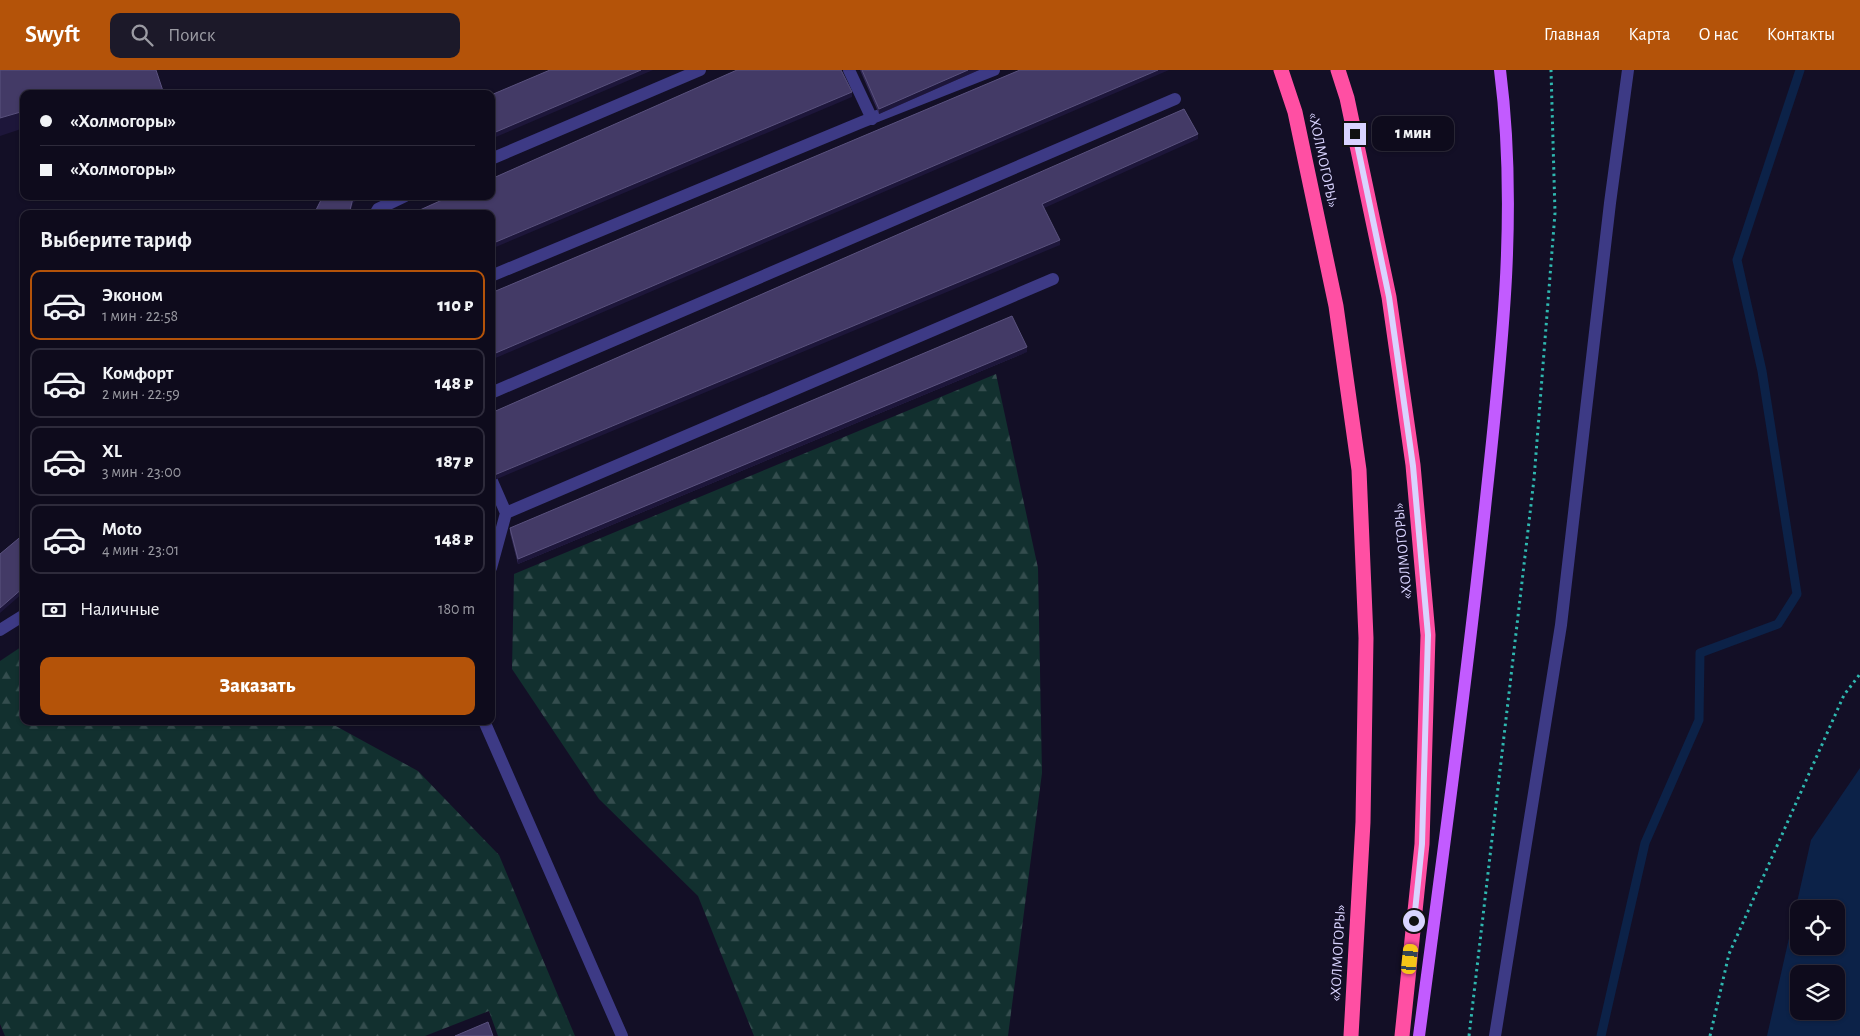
<!DOCTYPE html>
<html lang="ru">
<head>
<meta charset="utf-8">
<style>
	:root { --surface:#0e0b1c; --page:#1c1929; --text:#f1f3f6; --muted:#9b9ba3; --line:#2e2b3b; --accent:#b45309 }
	body { margin:0; font-family:"Alegreya Sans",sans-serif; background:var(--page); color:var(--text); height:100vh; display:flex; flex-direction:column; font-size:19px; white-space:nowrap }
	* { box-sizing:border-box; margin:0 }
	p { font-size:16px; color:var(--muted) }
	.icon { flex:none; width:28px; height:28px; fill:none; stroke:currentColor; stroke-width:2; stroke-linecap:round; stroke-linejoin:round }
	.map { position:relative; flex:1; overflow:hidden }
	.side { position:absolute; left:20px; top:140px; width:475px; height:515px; display:flex; flex-direction:column; background:var(--surface); border-radius:10px; box-shadow:0 1px 4px #0004,0 0 0 1px var(--line) }
	.side>* { flex:none }
	.hud { position:absolute; left:20px; top:20px; width:475px; height:110px; border-radius:10px; box-shadow:0 1px 4px #0004,0 0 0 1px var(--line); display:grid; align-content:center; height:110px; padding:0 20px; background:var(--surface) }
	.controls { position:absolute; left:1790px; top:830px; display:grid; gap:10px }
	.controls a { display:grid; place-items:center; width:55px; height:55px; border-radius:10px; background:var(--surface); box-shadow:0 1px 4px #0004,0 0 0 1px var(--line); font-size:25px }
	.end { position:absolute; width:22px; height:22px; margin:-11px; border:6px solid #d9d4ff; background:#111; box-shadow:0 0 0 2px #111 }
	.from { border-radius:50% }
	.bubble { position:absolute; height:35px; border-radius:10px; background:var(--surface); box-shadow:0 1px 4px #0004,0 0 0 1px var(--line); font-size:16px; font-weight:800; line-height:35px; text-align:center }
	.car { position:absolute; width:15px; height:30px; margin:-15px -8px; border-radius:6px; box-shadow:0 0 4px 1px #0007; background:linear-gradient(#f5c518 24%,#345 0 40%,#f5c518 0 76%,#345 0 86%,#f5c518 0) }
	.hud b { display:flex; align-items:center; gap:18px; height:48px; font-size:19px }
	.hud b+b { border-top:1px solid var(--line) }
	.hud i { width:12px; height:12px; background:var(--text) }
	ul { padding:0; list-style:none }
	li { display:flex; align-items:center; gap:15px; height:70px; margin:0 10px 8px; padding:0 10px; border:2px solid var(--line); border-radius:10px }
	li div { flex:1 }
	li b { display:block; font-size:19px }
	li em { font-style:normal; font-weight:800 }
	li.on { border-color:var(--accent) }
	li>.icon { width:45px; height:45px; stroke-width:1.5 }
	h2 { padding:0 20px; font-size:22px; line-height:60px }
	.pay { display:flex; align-items:center; gap:12px; height:55px; padding:0 20px; font-size:19px }
	.pay p { margin-inline-start:auto }
	.primary-button { display:flex; gap:10px; margin-top:auto; padding:10px 20px }
	.primary-button a { flex:1; height:58px; border-radius:10px; background:var(--accent); color:#fff; font-size:20px; font-weight:800; line-height:58px; text-align:center }
	header { display:flex; align-items:center; gap:30px; box-sizing:border-box; height:70px; padding:0 25px; background:var(--accent); color:#fff }
	header strong { font-size:24px }
	nav { display:flex; gap:28px; margin-inline-start:auto; font-size:18px }
	.search { width:350px; height:45px; background:var(--page); display:flex; align-items:center; gap:12px; box-sizing:border-box; padding:0 18px; border-radius:10px; color:var(--muted); font-size:19px }
	.map>svg:first-child { display:block }
	.forest { fill:url(#forest-firs) }
	.water { fill:#0c2248; fill-rule:evenodd }
	.lines { fill:none; stroke-linecap:round; stroke-linejoin:round }
	.stream { stroke:#0c2248; stroke-width:9 }
	.path { stroke:#2fb8b0; stroke-width:3; stroke-dasharray:2.5 4; stroke-linecap:butt }
	.lane { stroke:#3d3a85; stroke-width:12 }
	.street { stroke:#3d3a85; stroke-width:12 }
	.primary { stroke:#c25bff; stroke-width:12 }
	.highway { stroke:#ff4fa3; stroke-width:15 }
	.wall { fill:#312854 }
	.shaded-wall { fill:#1d163a }
	.building { fill:#433a66; stroke:#5a527e }
	.route { stroke:#d9d4ff; stroke-width:6 }
	.labels { text-anchor:middle; dominant-baseline:central; stroke-width:4; stroke-linejoin:round; paint-order:stroke }
	.street-label { font-size:15px; fill:#d9d4ff; stroke:#130f26 }
</style>
</head>
<body>
<header>
<strong>Swyft</strong>
<div class="search"><svg class="icon" aria-label="search" viewBox="0 0 24 24"><circle cx="10" cy="10" r="6"/><path d="M15 15l6 6"/></svg>Поиск</div>
<nav><a>Главная</a><a>Карта</a><a>О нас</a><a>Контакты</a></nav>
</header>
<div class="map">
<svg width="1860" height="966" viewBox="0 0 1860 966">
	<defs>
		<pattern id="forest-firs" width="22" height="20" patternUnits="userSpaceOnUse" patternTransform="scale(1.25)"><rect width="22" height="20" fill="#12302f"/><path d="M5 1l3.5 6h-7zM16 11l3.5 6h-7z" fill="#344d4e"/></pattern>
	</defs>
	<rect width="100%" height="100%" fill="#130f26"/>
	<path class="forest" d="M996,304L1038,498L1042,703L1008,966H754L698,826L599,729L512,599L514,504Z
		M24,575V651H330L334,655L418,701L499,785L575,966H498L489,941L425,966H5L0,954V591Z"/>
	<path class="water" d="M1860,698V966H1767L1811,770ZM1799,839H1836V876H1799ZM1799,904H1836V941H1799Z"/>
	<g class="lines">
		<path class="stream" d="M1601,966L1645,773L1699,650L1700,583L1778,554L1797,524L1762,301L1737,190L1800,0"/>
		<path class="path" d="M1469,966L1534,409L1555,143L1551,0
			M1710,966L1729,884L1844,625L1860,604"/>
		<path class="lane" d="M849,0L872,49
			M491,206L862,52L994,0
			M491,323L1175,29
			M491,409L506,443L491,498
			M506,443L1053,209
			M484,651L622,966
			M1495,966L1561,555L1610,133L1628,0"/>
		<path class="street" d="M491,89L700,0
			M375,144L378,139L405,126
			M0,560L24,545"/>
		<path class="primary" d="M1419,966C1443,784 1468,601 1487,419C1502,279 1518,140 1500,0"/>
		<path class="highway" d="M1281,0L1295,42L1336,236L1359,400L1366,568L1363,752L1351,966
			M1338,0L1347,28L1389,227L1413,395L1428,565L1422,774L1402,966"/>
	</g>
	<path class="wall" d="M860,0H979L879,44Z
		M1027,282L518,494L510,463V458Z"/>
	<path class="shaded-wall" d="M641,0H653L491,69V64Z
		M968,0H979L879,44V39Z
		M1158,0H1169L491,290V285Z
		M852,22V27L491,179V174Z
		M24,41V58L0,66V48Z
		M1198,64V69L1042,139V134Z
		M356,126H362L353,133L350,144H349L353,128Z
		M1060,170V175L492,411V406Z
		M1027,277V282L518,494V489Z
		M24,517V522L0,543V538Z"/>
	<path class="building" d="M0,0H156L164,24H24V41L0,48Z
		M550,0H641L491,64V25Z
		M737,0H841L852,22L491,174V144H411L451,126H491V109Z
		M862,0H968L879,39Z
		M1020,0H1158L491,285V223Z
		M1184,39L1198,64L1042,134L1060,170L492,406L491,343Z
		M323,126H356L353,128L349,144H314Z
		M1012,246L1027,277L518,489L510,458Z
		M24,464V517L0,538V484Z
		M488,952L493,966H455Z"/>
	<g class="lines">
		<path class="route" d="M1355,64L1389,227L1413,396L1428,565L1422,774L1414,851"/>
	</g>
	<g class="labels">
		<g class="street-label">
			<text transform="translate(1323 90) rotate(78)">«ХОЛМОГОРЫ»</text>
			<text transform="translate(1403 481) rotate(-95)">«ХОЛМОГОРЫ»</text>
			<text transform="translate(1338 883) rotate(-87)">«ХОЛМОГОРЫ»</text>
		</g>
	</g>
</svg>
<div class="controls">
<a><svg class="icon" aria-label="locate" viewBox="0 0 24 24"><circle cx="12" cy="12" r="6"/><path d="M12 2v4M12 18v4M2 12h4M18 12h4"/></svg></a>
<a><svg class="icon" aria-label="layers" viewBox="0 0 24 24"><path d="M12 4l9 5-9 5-9-5zM3 14l9 5 9-5"/></svg></a>
</div>
<i class="end from" style="left:1414px;top:851px"></i>
<i class="end" style="left:1355px;top:64px"></i>
<div class="bubble" style="left:1372px;top:46px;width:82px">1 мин</div>
<i class="car" style="left:1410px;top:889px;rotate:6deg"></i>
<div class="hud">
<b><i class="from"></i>«Холмогоры»</b>
<b><i></i>«Холмогоры»</b>
</div>
<section class="side">
<h2>Выберите тариф</h2>
<ul>
<li class="on"><svg class="icon" aria-label="car" viewBox="0 0 24 24"><path d="M5 17H2v-5l4-1 3-4h7l3 4 3 1v5h-3M9 17h6M6 11h13"/><circle cx="7" cy="17" r="2"/><circle cx="17" cy="17" r="2"/></svg><div><b>Эконом</b><p>1 мин · 22:58</p></div><em>110 ₽</em></li>
<li><svg class="icon" aria-label="car" viewBox="0 0 24 24"><path d="M5 17H2v-5l4-1 3-4h7l3 4 3 1v5h-3M9 17h6M6 11h13"/><circle cx="7" cy="17" r="2"/><circle cx="17" cy="17" r="2"/></svg><div><b>Комфорт</b><p>2 мин · 22:59</p></div><em>148 ₽</em></li>
<li><svg class="icon" aria-label="car" viewBox="0 0 24 24"><path d="M5 17H2v-5l4-1 3-4h7l3 4 3 1v5h-3M9 17h6M6 11h13"/><circle cx="7" cy="17" r="2"/><circle cx="17" cy="17" r="2"/></svg><div><b>XL</b><p>3 мин · 23:00</p></div><em>187 ₽</em></li>
<li><svg class="icon" aria-label="car" viewBox="0 0 24 24"><path d="M5 17H2v-5l4-1 3-4h7l3 4 3 1v5h-3M9 17h6M6 11h13"/><circle cx="7" cy="17" r="2"/><circle cx="17" cy="17" r="2"/></svg><div><b>Moto</b><p>4 мин · 23:01</p></div><em>148 ₽</em></li>
</ul>
<div class="pay"><svg class="icon" aria-label="cash" viewBox="0 0 24 24"><path d="M3 7h18v10H3z"/><circle cx="12" cy="12" r="2"/></svg>Наличные<p>180 m</p></div>
<div class="primary-button"><a>Заказать</a></div>
</section>
</div>
</body>
</html>
